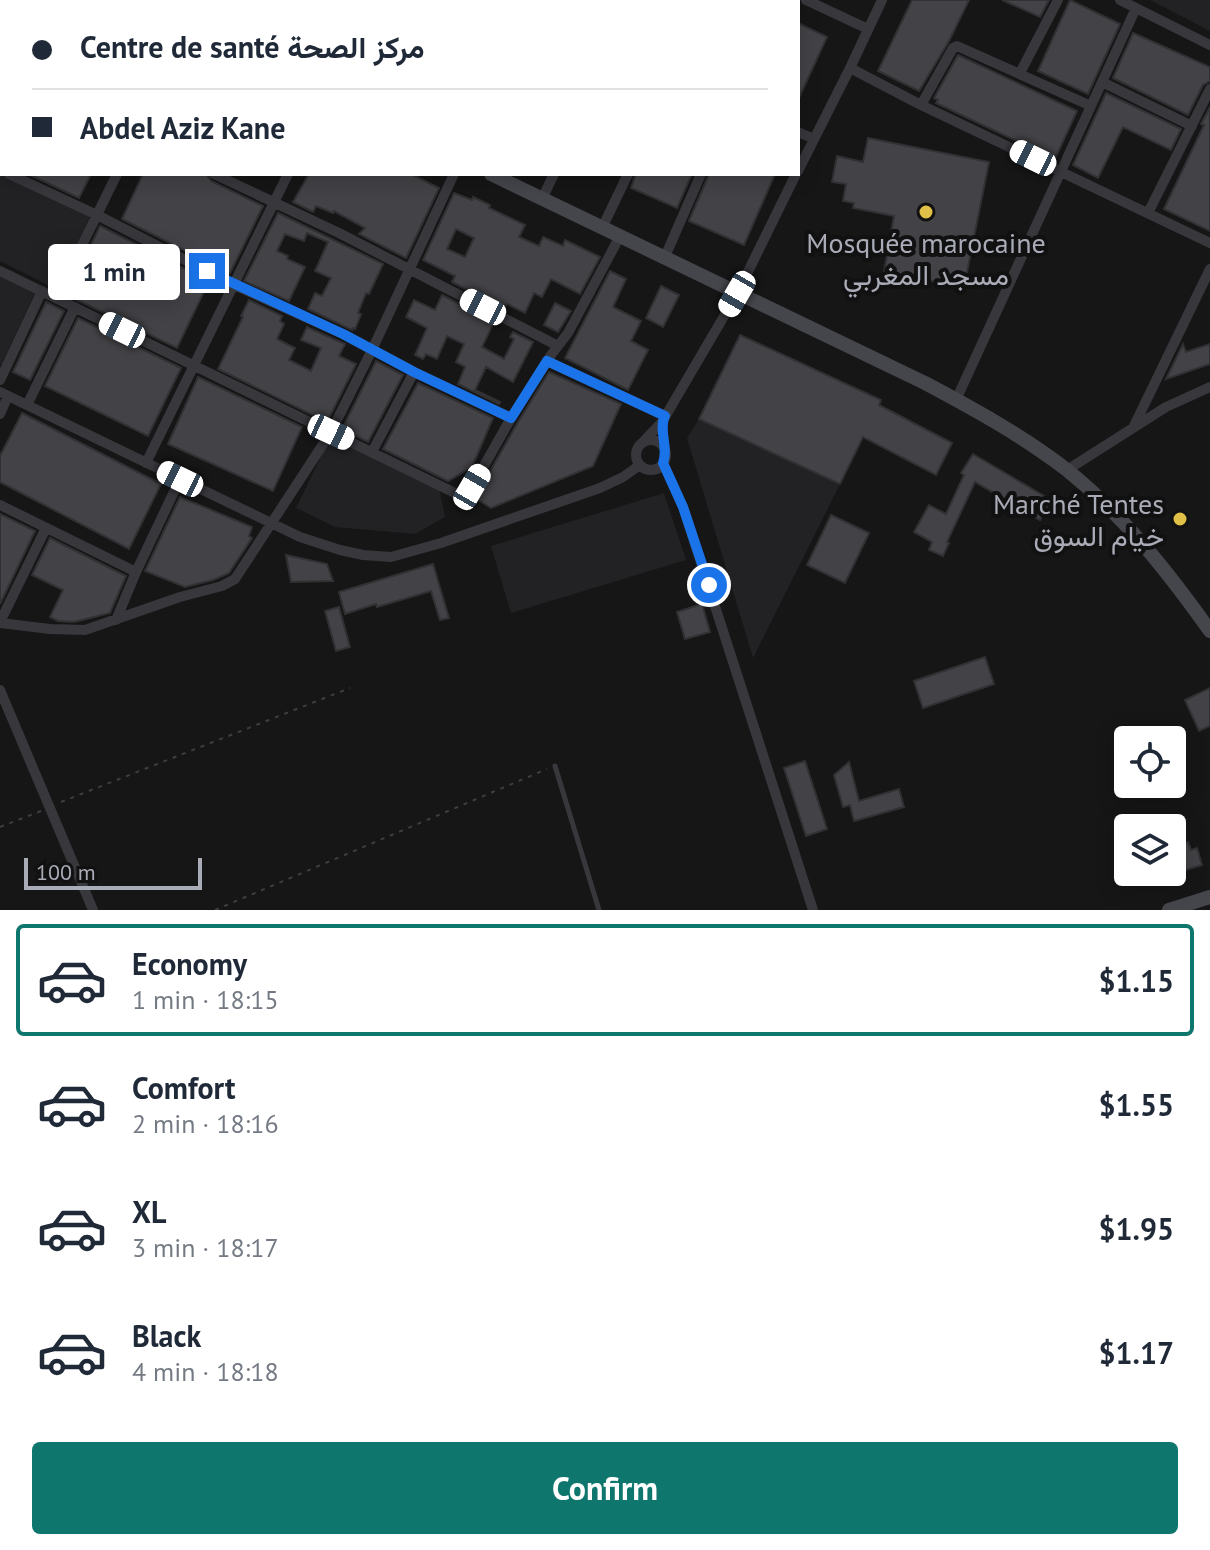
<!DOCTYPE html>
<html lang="en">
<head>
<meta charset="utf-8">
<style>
	:root { --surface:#fff; --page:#f2f2f3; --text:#1f2937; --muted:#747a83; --line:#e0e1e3; --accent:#0f766e }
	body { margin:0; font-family:"PT Sans",Vazirmatn,sans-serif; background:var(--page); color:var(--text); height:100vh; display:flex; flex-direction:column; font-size:30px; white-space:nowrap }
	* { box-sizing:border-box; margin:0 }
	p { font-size:26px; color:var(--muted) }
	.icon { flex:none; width:44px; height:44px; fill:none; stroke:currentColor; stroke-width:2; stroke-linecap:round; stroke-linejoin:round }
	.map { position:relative; height:910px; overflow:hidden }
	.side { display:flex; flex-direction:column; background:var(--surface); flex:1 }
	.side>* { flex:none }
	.top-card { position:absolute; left:0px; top:0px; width:800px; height:176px; box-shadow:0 4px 20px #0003; display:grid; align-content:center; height:176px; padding:0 32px; background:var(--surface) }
	.buttons { position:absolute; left:1114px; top:726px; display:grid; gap:16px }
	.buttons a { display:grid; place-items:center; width:72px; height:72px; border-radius:8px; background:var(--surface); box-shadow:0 4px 20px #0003; font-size:40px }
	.scale { position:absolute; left:24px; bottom:20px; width:178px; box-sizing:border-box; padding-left:8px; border:4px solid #a9abb6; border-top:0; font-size:22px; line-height:28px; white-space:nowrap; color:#a9abb6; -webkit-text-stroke:6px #111112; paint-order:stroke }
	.end { position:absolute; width:36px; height:36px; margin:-18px; border:10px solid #1a73e8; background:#fff; box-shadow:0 0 0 4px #fff }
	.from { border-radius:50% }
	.bubble { position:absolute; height:56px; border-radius:8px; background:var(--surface); box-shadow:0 4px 20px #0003; font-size:26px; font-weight:800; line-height:56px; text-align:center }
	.car { position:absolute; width:24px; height:48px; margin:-24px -12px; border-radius:10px; box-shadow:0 0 6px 2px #0007; background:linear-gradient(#fff 24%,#345 0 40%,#fff 0 76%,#345 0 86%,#fff 0) }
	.top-card b { display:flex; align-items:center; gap:28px; height:76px; font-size:30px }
	.top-card b+b { border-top:2px solid var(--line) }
	.top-card i { width:20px; height:20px; background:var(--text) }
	ul { padding:14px 0 0; list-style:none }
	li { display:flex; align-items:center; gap:24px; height:112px; margin:0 16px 12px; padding:0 16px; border:4px solid transparent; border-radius:8px }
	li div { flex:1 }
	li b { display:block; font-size:30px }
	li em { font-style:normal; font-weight:800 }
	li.on { border-color:var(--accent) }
	li>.icon { width:72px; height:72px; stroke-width:1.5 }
	.primary-button { display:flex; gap:16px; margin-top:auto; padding:16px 32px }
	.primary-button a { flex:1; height:92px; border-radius:8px; background:var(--accent); color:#fff; font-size:32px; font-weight:800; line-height:92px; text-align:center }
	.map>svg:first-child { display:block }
	.built { fill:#222224 }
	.building { fill:#434347; stroke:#313033; stroke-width:2; fill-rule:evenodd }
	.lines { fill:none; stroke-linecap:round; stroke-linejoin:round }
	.path { stroke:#3d3e43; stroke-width:2; stroke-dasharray:4 6; stroke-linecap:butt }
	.lane { stroke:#37373c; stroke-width:5 }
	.street { stroke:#37373c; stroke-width:10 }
	.secondary { stroke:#45464c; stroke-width:14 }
	.route { stroke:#1a73e8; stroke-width:10 }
	.poi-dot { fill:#e0c046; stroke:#111112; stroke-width:3 }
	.labels { text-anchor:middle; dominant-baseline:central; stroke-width:8; stroke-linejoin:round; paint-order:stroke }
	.poi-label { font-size:28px; fill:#a9abb6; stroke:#111112 }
</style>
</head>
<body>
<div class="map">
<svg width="1210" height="910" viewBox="0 0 1210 910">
	<rect width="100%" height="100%" fill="#161617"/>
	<path class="built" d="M1150,0H1210V31Z
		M0,174L90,216L56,289L0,261Z
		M0,276L35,293L1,365L0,364Z
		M699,419L840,484L753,658L687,438Z
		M331,436L439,488L445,517L415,534L335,527L296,508Z
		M664,493L686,560L511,613L491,546Z"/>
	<path class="building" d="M912,0H969L949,41L919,91L878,71Z
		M1002,0H1049L1040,17Z
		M1070,0L1120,24L1088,94L1038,71Z
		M798,23L827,37L798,100Z
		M1133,33L1210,67V81L1203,85L1188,115L1113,78Z
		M958,55L1077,111L1055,159L936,103L938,100L934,98Z
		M1106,93L1181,129L1171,150L1123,127L1098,178L1073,165Z
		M1210,107V231L1164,209L1204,125L1201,124Z
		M868,138L989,162L964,287L884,272L894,216L853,208L854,203L843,201L846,184L832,182L837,156L863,162Z
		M28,174H91L79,198Z
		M143,174H206L211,181L263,206L230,273L122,219Z
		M309,174H411L439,188L406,258L359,234L365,228L334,211L333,213L316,206L313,212L293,202Z
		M636,174H692L677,208L631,188Z
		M709,174H775L744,245L689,221Z
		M454,193L472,200L473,197L490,205L489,208L525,225L519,237L539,246L543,237L563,246L565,240L600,257L580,294L551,279L542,297L534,293L525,313L507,304L505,307L503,306L502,308L452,282L455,276L423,260ZM456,229L474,238L465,257L447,249Z
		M278,213L383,264L369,294L366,293L358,313L361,314L355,329L353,328L352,330L308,309L315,293L322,296L331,278L315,271L328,242L307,233L304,241L285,234L277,251L288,256L287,259L305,267L289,301L244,281Z
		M100,226L209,281L177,348L67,295Z
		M610,271L626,279L613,307L641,321L631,341L648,350L628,390L565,358Z
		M661,286L679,295L663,327L646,318Z
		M442,295L494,322L482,347L504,359L514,339L510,337L513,332L533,342L513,382L486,367L475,390L500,402L499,404L458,384L465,367L456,362L464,344L447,336L437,359L426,354L423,359L415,355L427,328L406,317L414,300L435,310Z
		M249,300L282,316L280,321L284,324L277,339L295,348L289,360L311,371L321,348L301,340L307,327L345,344L339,356L356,364L327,422L218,369L243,317L241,316Z
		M46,302L64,311L30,380L13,372Z
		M555,303L571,311L558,332L544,325Z
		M78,318L181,368L148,436L45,386Z
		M740,335L881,400L879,405L952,443L936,475L863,437L840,484L699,419Z
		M1183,344L1186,352L1210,344V364L1166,379Z
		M376,361L403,375L368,442L342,429Z
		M549,372L621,404L593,466L491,508L475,498L518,422Z
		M198,377L302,427L273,491L168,444Z
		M418,383L493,418L472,467L448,481L383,449Z
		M22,413L161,484L129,549L0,482V456Z
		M973,454L1051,500L1040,520L975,482L947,542L949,543L943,556L929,550L932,542L914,532L929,505L946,514L964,475L961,473Z
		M180,497L252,527L249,536L252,538L229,573L213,580L185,587L145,571Z
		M0,514L35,531L0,604Z
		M831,515L869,533L845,583L807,565Z
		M50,538L126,576L110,613L74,622L58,621L50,617L63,590L32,575Z
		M286,555L327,564L333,581L291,582Z
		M433,564L449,618L440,620L431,591L377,607L376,604L345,614L339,592Z
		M702,604L710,632L685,639L677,612Z
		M339,607L350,647L336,651L325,611Z
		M985,657L994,684L923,708L914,681Z
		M1210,688V726L1199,731L1185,700Z
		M805,761L827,829L806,836L784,768Z
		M849,762L859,801L899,789L904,807L854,821L850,805L843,807L834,775Z
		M1188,842L1191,850L1197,848L1202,865L1172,874V847Z"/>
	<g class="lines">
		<path class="path" d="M61,802L350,688
			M0,827L41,811
			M215,910L547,769"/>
		<path class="lane" d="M555,766L599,910"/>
		<path class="street" d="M519,0L523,2
			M806,0L868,29
			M1120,0L1210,45
			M24,2L25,0
			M198,2L199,0
			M274,2L275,0
			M346,2L347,0
			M417,2L418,0
			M493,2L494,0
			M0,52L2,48
			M850,68L921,105L1210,243
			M0,73L2,74
			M1020,73L1058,0
			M1102,82L1192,126
			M921,105L953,48L957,46L1091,106
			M798,132L814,139
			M0,170L2,171
			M798,171L850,68L882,0
			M9,174L97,215L234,285L343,334L414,372L511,418
			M214,174L341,234L558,346
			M542,199L554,174
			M1148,213L1210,89
			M602,228L628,174
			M664,259L701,174
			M0,271L455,493C463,495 466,493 472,487L511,418L551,355L568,333L620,236
			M56,298L117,174
			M547,361L665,416
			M0,380L42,291
			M0,392L300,537L340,550L363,555L391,557L441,543L600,488L623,477L640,465
			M956,400L1136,8
			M27,405L75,307
			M0,414L8,396
			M1133,428L1210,269
			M636 455a15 15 0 1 1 30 0a15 15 0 1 1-30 0Z
			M644,441L662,422L737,294L796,174
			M372,452L414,372
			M146,463L288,174
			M663,463L683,507L813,910
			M1067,470L1166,407L1210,387
			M0,505L136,572
			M116,620L136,572L180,479
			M0,622L46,528
			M0,623L50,629L85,630L180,597L222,586L235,579L331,432L372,350L454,174
			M0,690L93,910"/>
		<path class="secondary" d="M134,0L138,2
			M491,174L925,383C974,409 1023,436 1067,470C1124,516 1168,572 1210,631
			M1169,910L1210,897"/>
	</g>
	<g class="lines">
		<path class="route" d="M207,271L343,334L414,372L511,418L547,361L665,416C658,429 669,448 663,463L683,507L709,585"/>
	</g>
	<g class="poi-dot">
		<circle cx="926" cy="212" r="8"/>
		<circle cx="1180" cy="519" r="8"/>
	</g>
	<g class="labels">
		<g class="poi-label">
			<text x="926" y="242">Mosquée marocaine<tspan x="926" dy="32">مسجد المغربي</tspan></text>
			<text x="1164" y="503" text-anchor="end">Marché Tentes<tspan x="1164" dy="32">خيام السوق</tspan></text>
		</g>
	</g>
</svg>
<div class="buttons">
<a><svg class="icon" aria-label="locate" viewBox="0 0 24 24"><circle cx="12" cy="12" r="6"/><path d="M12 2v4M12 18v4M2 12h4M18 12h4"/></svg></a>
<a><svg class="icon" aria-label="layers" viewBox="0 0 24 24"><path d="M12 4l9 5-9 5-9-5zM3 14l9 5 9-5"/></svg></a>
</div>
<div class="scale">100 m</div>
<i class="end from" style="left:709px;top:585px"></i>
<i class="end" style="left:207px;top:271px"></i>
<div class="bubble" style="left:48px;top:244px;width:132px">1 min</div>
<i class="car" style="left:1033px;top:158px;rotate:296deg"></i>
<i class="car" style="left:737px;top:294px;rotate:210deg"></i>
<i class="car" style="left:483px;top:307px;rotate:297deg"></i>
<i class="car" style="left:122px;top:330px;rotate:296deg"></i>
<i class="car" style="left:331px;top:432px;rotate:115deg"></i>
<i class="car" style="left:180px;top:479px;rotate:296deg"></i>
<i class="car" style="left:472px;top:487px;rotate:30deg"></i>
<div class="top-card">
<b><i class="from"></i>Centre de santé مركز الصحة</b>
<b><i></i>Abdel Aziz Kane</b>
</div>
</div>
<section class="side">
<ul>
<li class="on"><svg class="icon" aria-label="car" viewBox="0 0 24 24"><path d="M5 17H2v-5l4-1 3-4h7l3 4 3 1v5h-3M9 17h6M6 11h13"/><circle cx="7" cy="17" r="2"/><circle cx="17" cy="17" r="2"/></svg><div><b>Economy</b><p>1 min · 18:15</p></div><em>$1.15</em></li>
<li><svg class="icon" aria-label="car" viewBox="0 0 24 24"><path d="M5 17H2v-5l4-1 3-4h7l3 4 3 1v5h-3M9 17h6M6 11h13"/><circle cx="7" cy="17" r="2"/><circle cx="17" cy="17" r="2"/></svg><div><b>Comfort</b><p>2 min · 18:16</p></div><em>$1.55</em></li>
<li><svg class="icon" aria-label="car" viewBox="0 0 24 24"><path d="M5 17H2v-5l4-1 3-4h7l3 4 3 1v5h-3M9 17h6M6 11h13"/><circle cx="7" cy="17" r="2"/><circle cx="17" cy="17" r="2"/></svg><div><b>XL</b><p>3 min · 18:17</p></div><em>$1.95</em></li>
<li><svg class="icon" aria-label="car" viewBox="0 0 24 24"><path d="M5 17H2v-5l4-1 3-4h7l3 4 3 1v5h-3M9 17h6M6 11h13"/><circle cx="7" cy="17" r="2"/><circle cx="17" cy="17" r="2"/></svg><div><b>Black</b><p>4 min · 18:18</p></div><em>$1.17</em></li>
</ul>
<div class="primary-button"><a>Confirm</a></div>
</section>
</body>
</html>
